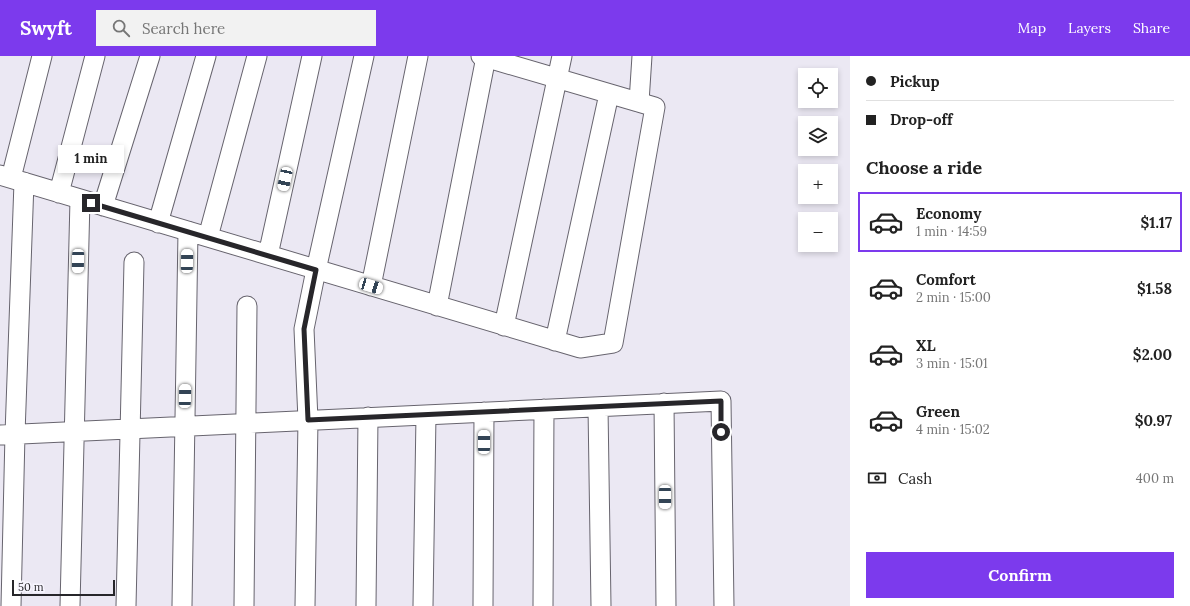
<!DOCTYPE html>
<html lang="en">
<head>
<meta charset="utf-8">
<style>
	:root { --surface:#fff; --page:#f2f2f2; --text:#222; --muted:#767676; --line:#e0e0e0; --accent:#7c3aed }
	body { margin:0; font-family:Lora,serif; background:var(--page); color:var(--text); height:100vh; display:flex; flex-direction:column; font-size:15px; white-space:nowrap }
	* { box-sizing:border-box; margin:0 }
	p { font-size:13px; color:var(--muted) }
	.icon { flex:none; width:22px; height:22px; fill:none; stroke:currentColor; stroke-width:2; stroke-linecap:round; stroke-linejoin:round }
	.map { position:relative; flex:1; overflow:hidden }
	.side { display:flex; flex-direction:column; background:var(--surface); width:340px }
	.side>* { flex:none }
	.banner { display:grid; align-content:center; height:88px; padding:0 16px; background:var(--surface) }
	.tools { position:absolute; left:798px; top:12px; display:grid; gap:8px }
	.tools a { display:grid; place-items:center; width:40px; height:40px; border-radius:0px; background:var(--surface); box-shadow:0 2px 6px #0003; font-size:20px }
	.scale { position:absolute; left:12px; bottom:10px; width:103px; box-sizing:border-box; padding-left:4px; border:2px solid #27262a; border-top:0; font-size:11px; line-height:14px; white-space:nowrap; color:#27262a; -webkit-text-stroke:3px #f8f6ff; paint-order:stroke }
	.end { position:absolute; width:18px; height:18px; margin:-9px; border:5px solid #27262a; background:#fff; box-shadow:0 0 0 2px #fff }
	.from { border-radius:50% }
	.bubble { position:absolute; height:28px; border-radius:0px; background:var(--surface); box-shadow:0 2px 6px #0003; font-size:13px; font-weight:700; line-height:28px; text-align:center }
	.car { position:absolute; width:12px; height:24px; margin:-12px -6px; border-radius:5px; box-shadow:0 0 3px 1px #0007; background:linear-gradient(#fff 24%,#345 0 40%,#fff 0 76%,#345 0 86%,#fff 0) }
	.banner b { display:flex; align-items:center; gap:14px; height:38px; font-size:15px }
	.banner b+b { border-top:1px solid var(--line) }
	.banner i { width:10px; height:10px; background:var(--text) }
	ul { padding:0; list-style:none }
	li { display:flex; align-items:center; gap:12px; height:60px; margin:0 8px 6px; padding:0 8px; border:2px solid transparent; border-radius:0px }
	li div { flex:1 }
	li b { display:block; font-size:15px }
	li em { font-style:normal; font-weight:700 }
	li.current { border-color:var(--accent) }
	li>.icon { width:36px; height:36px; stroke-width:1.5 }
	h2 { padding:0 16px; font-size:18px; line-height:48px }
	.pay { display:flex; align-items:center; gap:10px; height:44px; padding:0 16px; font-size:15px }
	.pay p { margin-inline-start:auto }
	.cta { display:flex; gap:8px; margin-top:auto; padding:8px 16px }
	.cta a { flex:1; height:46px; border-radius:0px; background:var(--accent); color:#fff; font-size:16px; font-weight:700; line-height:46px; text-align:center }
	header { display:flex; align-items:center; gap:24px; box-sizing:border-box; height:56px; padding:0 20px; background:var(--accent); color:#fff }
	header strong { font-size:19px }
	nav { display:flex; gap:22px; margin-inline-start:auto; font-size:14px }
	.search { width:280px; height:36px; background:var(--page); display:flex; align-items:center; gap:10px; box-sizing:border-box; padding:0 14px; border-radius:0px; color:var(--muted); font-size:15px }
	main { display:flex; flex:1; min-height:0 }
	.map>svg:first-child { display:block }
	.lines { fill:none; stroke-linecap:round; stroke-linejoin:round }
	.minor-casing { stroke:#67646e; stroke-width:21 }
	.minor { stroke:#fff; stroke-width:19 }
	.route { stroke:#27262a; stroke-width:5 }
</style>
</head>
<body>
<header>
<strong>Swyft</strong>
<div class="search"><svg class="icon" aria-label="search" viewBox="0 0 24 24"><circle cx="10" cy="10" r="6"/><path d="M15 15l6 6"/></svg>Search here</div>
<nav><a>Map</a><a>Layers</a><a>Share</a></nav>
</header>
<main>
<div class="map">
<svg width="850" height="550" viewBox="0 0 850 550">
	<rect width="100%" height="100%" fill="#ebe8f3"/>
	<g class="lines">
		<defs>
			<path id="minor" d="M639,46L642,0
				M0,119L580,292L613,287L655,51L481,0
				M11,122L42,0
				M59,137L95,0
				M103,150L150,0
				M158,167L206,0
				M208,181L257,0
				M268,199L312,0
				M371,230L418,0
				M437,250L486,1
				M504,270L562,0
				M555,285L609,38
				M664,347L666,550
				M598,351L601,550
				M0,379L721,345L724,550
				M11,550L15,378L24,126
				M70,550L80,143
				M126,550L134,206
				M182,550L188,175
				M244,550L247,250
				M305,550L308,364L304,273L316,214L364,0
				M366,550L368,361
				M423,550L426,359
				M483,550L484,356
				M543,550L544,353"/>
		</defs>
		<use href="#minor" class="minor-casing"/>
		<use href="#minor" class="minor"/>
	</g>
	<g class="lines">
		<path class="route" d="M91,147L316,214L304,273L308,364L721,345V376"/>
	</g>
</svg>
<div class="tools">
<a><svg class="icon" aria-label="locate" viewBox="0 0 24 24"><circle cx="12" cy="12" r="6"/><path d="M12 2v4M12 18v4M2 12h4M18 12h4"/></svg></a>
<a><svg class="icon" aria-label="layers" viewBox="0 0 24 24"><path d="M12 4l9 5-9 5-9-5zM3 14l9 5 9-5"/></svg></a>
<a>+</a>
<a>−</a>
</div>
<div class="scale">50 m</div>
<i class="end from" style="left:721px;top:376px"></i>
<i class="end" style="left:91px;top:147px"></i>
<div class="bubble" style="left:58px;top:89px;width:66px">1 min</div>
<i class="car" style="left:285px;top:123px;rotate:192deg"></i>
<i class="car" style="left:78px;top:205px;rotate:181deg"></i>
<i class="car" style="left:187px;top:205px;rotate:1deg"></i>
<i class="car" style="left:371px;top:230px;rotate:107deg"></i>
<i class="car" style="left:185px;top:340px;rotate:1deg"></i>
<i class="car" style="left:484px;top:386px;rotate:0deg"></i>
<i class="car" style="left:665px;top:441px;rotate:180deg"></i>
</div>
<section class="side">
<div class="banner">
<b><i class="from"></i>Pickup</b>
<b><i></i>Drop-off</b>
</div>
<h2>Choose a ride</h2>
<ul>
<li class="current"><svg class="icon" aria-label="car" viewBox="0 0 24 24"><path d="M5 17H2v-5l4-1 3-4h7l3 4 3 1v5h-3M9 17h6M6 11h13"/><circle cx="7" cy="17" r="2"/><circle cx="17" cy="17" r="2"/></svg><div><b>Economy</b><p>1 min · 14:59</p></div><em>$1.17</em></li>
<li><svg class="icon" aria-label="car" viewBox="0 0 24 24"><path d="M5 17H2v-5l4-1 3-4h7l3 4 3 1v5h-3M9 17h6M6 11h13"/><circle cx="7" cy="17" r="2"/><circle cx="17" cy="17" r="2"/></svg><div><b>Comfort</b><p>2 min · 15:00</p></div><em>$1.58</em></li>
<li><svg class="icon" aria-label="car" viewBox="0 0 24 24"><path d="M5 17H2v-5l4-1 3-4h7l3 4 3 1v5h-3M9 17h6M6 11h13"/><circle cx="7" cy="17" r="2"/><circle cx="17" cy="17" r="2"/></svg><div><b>XL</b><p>3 min · 15:01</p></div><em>$2.00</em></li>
<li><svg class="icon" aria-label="car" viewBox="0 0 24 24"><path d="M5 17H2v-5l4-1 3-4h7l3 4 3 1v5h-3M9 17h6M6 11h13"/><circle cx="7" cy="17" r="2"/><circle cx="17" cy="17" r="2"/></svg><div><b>Green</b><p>4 min · 15:02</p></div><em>$0.97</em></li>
</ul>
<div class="pay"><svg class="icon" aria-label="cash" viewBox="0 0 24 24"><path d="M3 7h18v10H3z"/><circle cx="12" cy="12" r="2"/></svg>Cash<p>400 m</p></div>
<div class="cta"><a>Confirm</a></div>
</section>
</main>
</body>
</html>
